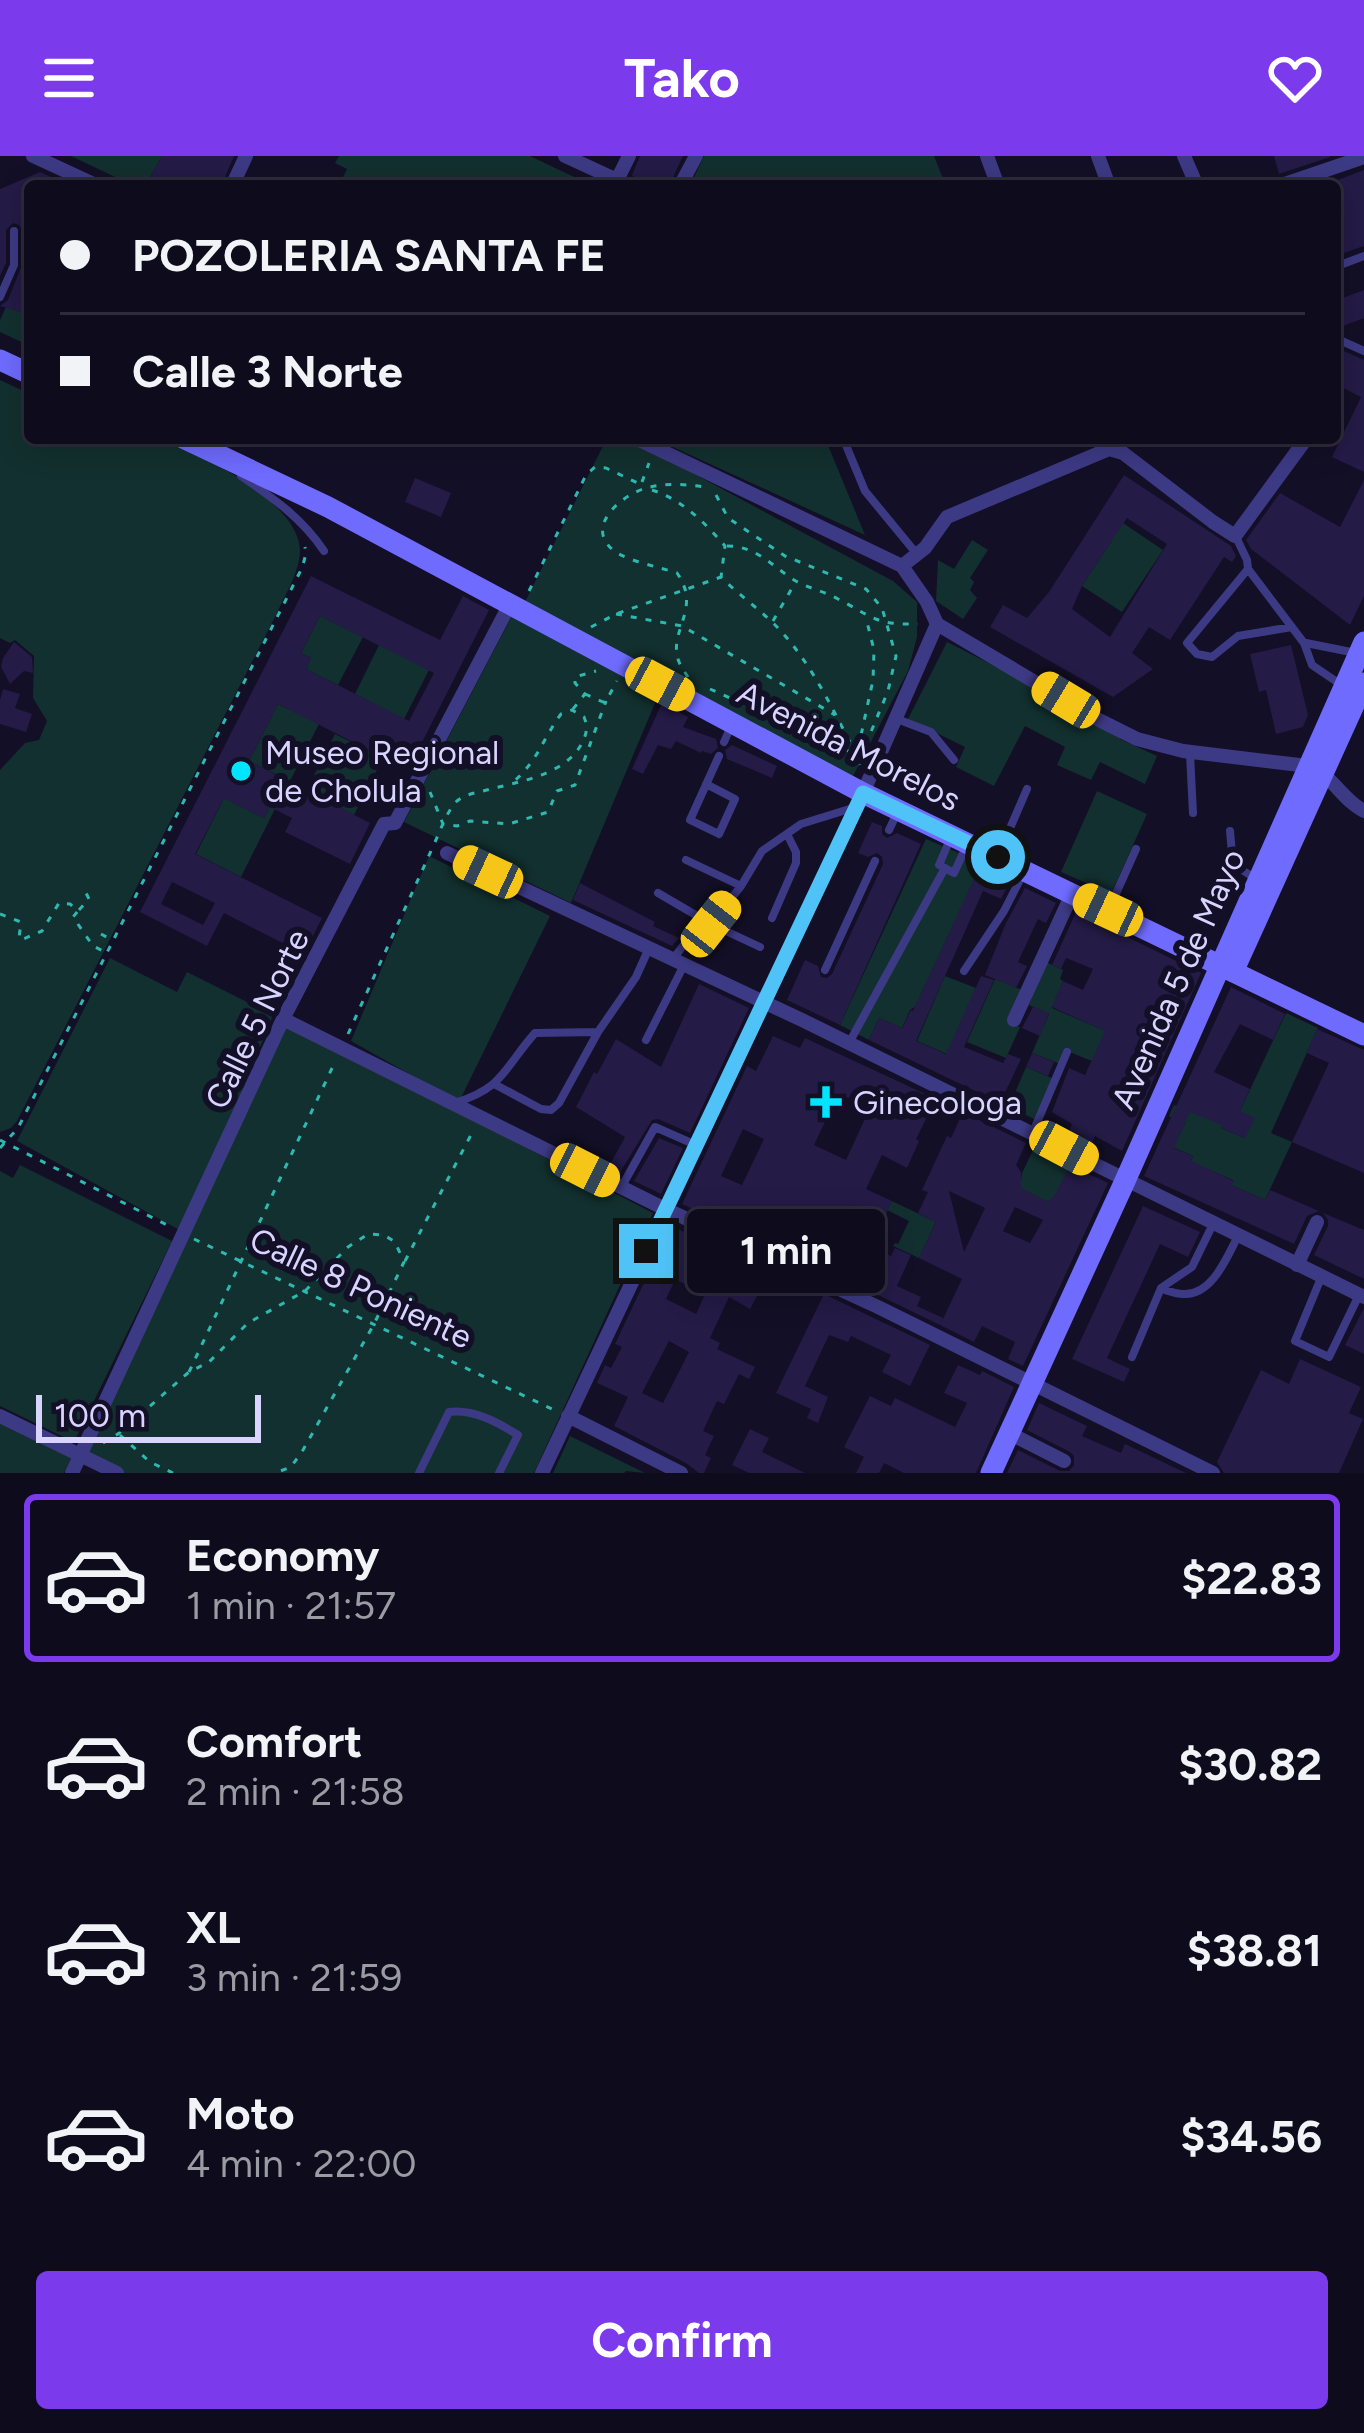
<!DOCTYPE html>
<html lang="en">
<head>
<meta charset="utf-8">
<style>
	:root { --surface:#0e0b1c; --page:#171425; --text:#f1f3f6; --muted:#9b9ba3; --line:#2e2b3b; --accent:#7c3aed }
	body { margin:0; font-family:Figtree,sans-serif; background:var(--page); color:var(--text); height:100vh; display:flex; flex-direction:column; font-size:45px; white-space:nowrap }
	* { box-sizing:border-box; margin:0 }
	p { font-size:39px; color:var(--muted) }
	.icon { flex:none; width:66px; height:66px; fill:none; stroke:currentColor; stroke-width:2; stroke-linecap:round; stroke-linejoin:round }
	.map { position:relative; height:1317px; overflow:hidden }
	.panel { display:flex; flex-direction:column; background:var(--surface); flex:1 }
	.panel>* { flex:none }
	.hud { position:absolute; left:24px; top:24px; width:1317px; height:264px; border-radius:12px; box-shadow:0 6px 30px #0003,0 0 0 3px var(--line); display:grid; align-content:center; height:264px; padding:0 36px; background:var(--surface) }
	.scale { position:absolute; left:36px; bottom:30px; width:225px; box-sizing:border-box; padding-left:12px; border:6px solid #d9d4ff; border-top:0; font-size:33px; line-height:42px; white-space:nowrap; color:#d9d4ff; -webkit-text-stroke:9px #130f26; paint-order:stroke }
	.end { position:absolute; width:54px; height:54px; margin:-27px; border:15px solid #4fc3f7; background:#111; box-shadow:0 0 0 6px #111 }
	.from { border-radius:50% }
	.bubble { position:absolute; height:84px; border-radius:12px; background:var(--surface); box-shadow:0 6px 30px #0003,0 0 0 3px var(--line); font-size:39px; font-weight:700; line-height:84px; text-align:center }
	.car { position:absolute; width:36px; height:72px; margin:-36px -18px; border-radius:15px; box-shadow:0 0 9px 3px #0007; background:linear-gradient(#f5c518 24%,#345 0 40%,#f5c518 0 76%,#345 0 86%,#f5c518 0) }
	.hud b { display:flex; align-items:center; gap:42px; height:114px; font-size:45px }
	.hud b+b { border-top:3px solid var(--line) }
	.hud i { width:30px; height:30px; background:var(--text) }
	ul { padding:21px 0 0; list-style:none }
	li { display:flex; align-items:center; gap:36px; height:168px; margin:0 24px 18px; padding:0 12px; border:6px solid transparent; border-radius:12px }
	li div { flex:1 }
	li b { display:block; font-size:45px }
	li em { font-style:normal; font-weight:700 }
	li.selected { border-color:var(--accent) }
	li>.icon { width:108px; height:108px; stroke-width:1.5 }
	.cta { display:flex; gap:24px; margin-top:auto; padding:24px 36px }
	.cta a { flex:1; height:138px; border-radius:12px; background:var(--accent); color:#fff; font-size:48px; font-weight:700; line-height:138px; text-align:center }
	header { display:flex; justify-content:space-between; align-items:center; height:156px; padding:0 36px; background:var(--accent); color:#fff; font-size:54px; font-weight:700 }
	.map>svg:first-child { display:block }
	.green { fill:#12302f }
	.building { fill:#241b47; fill-rule:evenodd }
	.lines { fill:none; stroke-linecap:round; stroke-linejoin:round }
	.path { stroke:#2fb8b0; stroke-width:3; stroke-dasharray:6 9; stroke-linecap:butt }
	.lane { stroke:#3d3a85; stroke-width:8 }
	.street { stroke:#3d3a85; stroke-width:14 }
	.secondary { stroke:#6f6bff; stroke-width:21 }
	.route { stroke:#4fc3f7; stroke-width:15 }
	.poi-dot { fill:#00e5ff; stroke:#130f26; stroke-width:4.5 }
	.labels { text-anchor:middle; dominant-baseline:central; stroke-width:12; stroke-linejoin:round; paint-order:stroke }
	.street-label { font-size:33px; fill:#d9d4ff; stroke:#130f26 }
	.poi-label { font-size:33px; fill:#d9d4ff; stroke:#130f26; text-anchor:start }
</style>
</head>
<body>
<header><svg class="icon" aria-label="menu" viewBox="0 0 24 24"><path d="M4 6h16M4 12h16M4 18h16"/></svg>Tako<svg class="icon" aria-label="heart" viewBox="0 0 24 24"><path d="M12 20l-8-8c-3-5 5-10 8-4 3-6 11-1 8 4z"/></svg></header>
<div class="map">
<svg width="1364" height="1317" viewBox="0 0 1364 1317">
	<rect width="100%" height="100%" fill="#130f26"/>
	<path class="green" d="M71,0H162L145,30H134Z
		M339,0H530L593,30H339L347,13L335,7Z
		M704,0H934L946,30H690Z
		M6,151L30,159V190L0,176V164Z
		M0,224L30,238V282C68,282 114,277 151,283C193,291 299,345 300,394C300,415 286,437 278,455L17,965L11,972L0,976V614L25,587L39,584L47,565L33,542L34,500L15,484L10,487L0,482Z
		M607,282H625L659,299L893,425L917,446V481L908,515L853,620L524,448Z
		M653,282H825L865,379Z
		M1123,367L1163,394L1122,456L1082,430Z
		M972,384L988,394L970,422L974,426L970,434L977,442L963,463L936,445L938,404L954,413Z
		M513,458L658,540L571,747L404,666Z
		M320,460L363,481L338,529L306,513L311,502L301,497Z
		M947,486L1124,575L1120,583L1157,600L1145,628L1100,606L1091,624L1057,609L1065,591L1025,570L994,630L956,611L965,591L908,563Z
		M379,489L429,514L404,563L355,538Z
		M278,548L319,568L290,625L249,605Z
		M335,578L383,602L354,659L306,635Z
		M1097,635L1147,658L1111,738L1061,716Z
		M224,642L264,662L270,651L275,653L241,721L196,698Z
		M926,683L982,707L915,851L910,854L902,872L879,862L869,884L840,869Z
		M429,700L550,760L459,946L351,885Z
		M110,802L177,836L187,816L273,859L185,1077L17,985Z
		M1046,806L1063,814L1060,823L1063,825L1052,852L1108,876L1092,905L1067,895L1060,908L1032,897L1049,858L1029,849Z
		M945,820L976,832L947,898L917,885Z
		M995,823L1022,834L1009,866L1020,871L1006,902L967,886Z
		M1286,857L1318,872L1271,977L1292,986L1265,1044L1231,1029L1233,1024L1191,1006L1193,1000L1173,991L1185,968L1169,960L1174,949L1202,960L1225,963L1221,972L1245,982L1240,955Z
		M286,868L653,1057L534,1317H122L83,1298Z
		M1026,911L1054,923L1036,964L1009,951Z
		M1035,990L1071,1008L1051,1048L1020,1032L1022,1017Z
		M20,1009L172,1085L74,1286L0,1250V1015L13,1022Z
		M892,1045L936,1066L919,1102L893,1090L895,1087L898,1088L909,1065L887,1054Z
		M0,1265L72,1300L64,1317H0Z
		M570,1280L645,1317L626,1315L624,1317H553Z"/>
	<path class="building" d="M162,0H234L221,30H145Z
		M640,0H683L669,30L641,28L632,19Z
		M1274,0H1330V1L1279,18Z
		M1364,14V90L1335,100V25Z
		M40,16L71,30H30V159L0,150L8,144L22,109V74L19,69L13,67L6,74V107L0,120V33Z
		M1364,134V162L1335,173V145Z
		M1335,191L1364,204V316L1332,301L1361,241L1335,228Z
		M1124,319L1231,390L1236,400L1232,406L1224,401L1170,484L1149,471L1132,497L1153,513L1113,541L990,471L1003,449L1027,462L1049,436ZM1127,362L1167,388L1110,481L1072,453L1082,430Z
		M415,322L451,337L441,361L405,346Z
		M1364,324V440L1350,469L1251,393L1246,384L1280,337L1340,371Z
		M311,420L440,484L463,440L489,454L408,614L278,548L249,605L370,667L350,708L285,676L292,662L270,651L264,662L224,642L195,698L322,762L304,798L224,757L207,790L140,756ZM320,460L434,517L409,565L306,513L311,502L301,497ZM172,726L215,747L203,769L161,748Z
		M14,486L32,501L33,517L24,515L10,528L1,511L3,502Z
		M1291,489L1308,559L1303,571L1276,578L1266,534L1259,536L1250,498Z
		M3,533L20,538L15,552L32,558L26,576L0,568V544Z
		M662,547L688,561L683,571L716,583L718,592L711,598L702,595L701,597L676,585L671,593L658,589L643,618L632,613Z
		M732,589L777,610L772,622L727,603L725,594Z
		M872,666L882,670V678L887,682L897,677L921,688L840,869L787,844L805,804L818,810L821,821L827,822L832,818L883,708L882,701L877,697L868,701L858,697Z
		M980,710L1010,725L1001,743L983,735L916,885L946,898L981,820L994,824L964,891L1003,907L1008,898L1021,903L1000,947L869,884L879,862L902,872L911,854L913,855Z
		M580,727L655,766L653,770L679,782L672,790L573,744Z
		M1025,732L1056,747L1046,767L1038,763L1031,778L1018,806L1027,810L1016,832L985,819L1006,767Z
		M1076,756L1201,817L1122,995L1095,980L1090,993L1067,982L1072,968L1052,956L1069,912L1085,919L1105,875L1052,851L1063,825L1083,834L1093,813L1066,802L1061,813L1052,809Z
		M699,828L749,852L690,977L658,963L652,964L619,1018L608,1012L625,981L576,951L594,916L597,918L616,883L661,911Z
		M1231,831L1285,858L1273,884L1240,868L1214,916L1250,933L1240,955L1255,962L1245,982L1221,972L1222,969L1190,956L1174,992L1193,1000L1191,1005L1234,1025L1231,1029L1265,1044L1270,1034L1319,1055L1307,1060L1294,1088L1144,1020Z
		M1033,851L1049,857L1040,880L1022,872Z
		M1317,873L1364,894V1017L1292,986L1329,907L1307,897Z
		M773,880L800,892L805,882L936,943L916,983L919,985L907,1012L882,999L866,1033L892,1045L873,1087L832,1065L819,1094L829,1099L823,1113L682,1048L747,910L756,915ZM846,941L870,952L846,1004L814,989L832,951L840,955ZM743,973L764,983L742,1029L721,1020Z
		M1032,897L1054,906L1048,920L1026,911Z
		M963,956L1026,987L1016,1009L1021,1016V1032L1048,1046L1055,1039L1070,1009L1108,1027L1023,1210L1008,1203L1015,1186L982,1170L974,1186L940,1169L962,1123L919,1102L936,1066L918,1057L928,1036L922,1034L947,980L951,982ZM949,1035L985,1052L964,1096ZM1015,1051L1043,1064L1030,1087L1003,1075Z
		M659,982L683,992L661,1038L634,1025Z
		M1143,1050L1200,1076L1188,1101L1160,1088L1107,1202L1130,1213L1124,1226L1072,1203Z
		M1323,1057L1364,1074V1123L1314,1099L1328,1070V1064Z
		M671,1070L780,1118L773,1132L764,1127L750,1153L729,1141L710,1182L720,1187L717,1193L755,1211L749,1223L739,1218L724,1248L717,1245L703,1275L714,1280L705,1299L711,1302L704,1317H699L686,1307L614,1270L628,1241L597,1227L605,1209L611,1212L622,1191L615,1188ZM675,1124L706,1136L696,1158L666,1143ZM669,1185L689,1196L663,1247L642,1237Z
		M868,1090L891,1100L895,1092L911,1099L897,1130L921,1141L917,1150L943,1162L940,1169L851,1126Z
		M824,1138L930,1189L910,1230L882,1216L891,1199L851,1180L848,1186L829,1179L805,1230L828,1241L818,1267L807,1262L811,1253L776,1237Z
		M1364,1152V1198L1345,1189Z
		M1300,1203L1361,1231L1349,1257L1363,1263L1339,1317H1224L1217,1306L1261,1214L1289,1228Z
		M958,1209L980,1219L982,1215L1014,1231L976,1317H904L884,1307L879,1317H856L864,1301L844,1291L870,1240L891,1250L895,1242L955,1271L967,1247L944,1237Z
		M1039,1247L1087,1270L1082,1280L1121,1297L1125,1288L1186,1317H1007L1018,1294L1060,1315H1069L1074,1309V1300L1070,1296L1027,1274Z
		M750,1273L769,1282L762,1296L805,1317H749L732,1309Z"/>
	<g class="lines">
		<path class="path" d="M642,326L649,307
			M652,334C683,344 705,367 725,390L721,421C737,437 755,450 771,465C808,500 831,550 854,594
			M716,339L728,362L785,400L866,433L882,452L896,500L888,535L868,583L856,598L860,609
			M727,390C756,390 771,409 794,424C807,432 824,435 838,443C875,462 875,469 918,468
			M529,435L586,319L595,311L606,312L644,330
			M616,458L682,470L835,559
			M773,465L795,427
			M591,471L616,458L721,421
			M688,521C684,515 680,510 678,503C669,474 702,452 677,417C660,411 626,405 613,394C584,370 622,339 646,332C665,327 685,328 704,331
			M710,533L855,598
			M585,538L603,546L606,545L617,525
			M573,553L585,538L575,527V521L596,515
			M858,593L873,524L874,494L866,462
			M430,636L443,668L457,670L470,665L509,668L548,656L557,635L575,629L606,545
			M435,686C441,673 447,655 457,645C464,639 474,637 483,635C516,626 565,620 582,587C587,577 588,571 584,561L572,554L561,558C542,584 538,605 512,627
			M79,754L89,743L86,737
			M0,758L21,766L19,782L21,784L42,775L59,747L70,748L78,755L73,761L93,790L103,795
			M101,778L112,784
			M348,878L431,695
			M0,984L169,1070
			M0,992L18,972L302,412L306,398L305,391
			M194,1083L554,1254
			M405,1105L473,975
			M189,1216L334,908
			M120,1279L150,1306L173,1317
			M103,1287L118,1278L189,1216L209,1206L248,1167L305,1135L348,1091L368,1078L384,1079L395,1086L404,1106L374,1168L303,1294L291,1311L275,1317"/>
		<path class="lane" d="M1335,111L1364,100
			M0,141L14,109V75
			M1335,182L1364,195
			M843,282L865,335L916,397
			M241,320C273,342 302,362 324,395
			M1236,381L1247,404L1248,413
			M1292,471L1238,480L1212,501L1197,498L1187,487L1248,413L1304,487L1312,509L1340,528
			M1306,487L1356,497
			M897,563L931,576L954,604
			M724,586L732,568
			M1190,598L1193,657
			M706,628L735,643L719,678L690,664L719,600
			M889,674L898,655
			M1230,675L1233,708L1256,723
			M951,681L939,709L954,717L966,691
			M998,700L1027,633
			M686,704L741,730
			M658,737L711,768L760,791
			M1109,753L1136,693
			M772,762L796,707V696L787,678
			M673,803L683,790L711,768L741,730L762,695L801,668L856,651
			M825,814L875,705
			M964,815L1004,755L1024,716
			M646,884L684,809
			M849,887L945,712
			M496,929L541,953L551,954L559,947L598,876
			M455,947C505,931 503,913 535,877L598,876L636,821L649,792
			M1033,976L1067,896
			M622,1030L655,971L696,989
			M1321,1122L1295,1185L1329,1201L1359,1139
			M1162,1133C1169,1135 1176,1138 1183,1138C1212,1140 1227,1101 1238,1080
			M1132,1201L1161,1132L1192,1111L1213,1068
			M419,1317L449,1256C474,1253 497,1266 518,1279L499,1317"/>
		<path class="street" d="M33,0L98,30
			M565,0L630,30
			M987,0L998,30
			M1098,0L1109,30
			M1184,0L1197,30
			M617,24L629,0
			M232,30L246,0
			M680,30L696,0
			M1279,30L1364,1
			M635,282L902,410L927,446L937,468L1099,564L1137,583L1183,595L1308,610C1332,618 1341,643 1364,655
			M902,410L925,392L947,361L1109,293L1123,297L1213,366L1235,380L1306,283
			M447,697L802,864L1364,1141
			M283,863L659,1050L878,1151L1213,1317
			M1014,864L1072,738
			M1297,1109L1317,1066
			M0,1260L117,1317
			M568,1260L681,1317
			M1009,1277L1064,1305
			M72,1317L283,863L384,668L395,667L510,448
			M542,1317L863,637L937,468"/>
		<path class="secondary" d="M0,204L30,218
			M183,282L328,351L863,637L1364,879
			M1233,816L1364,527
			M991,1317L1125,1025L1364,486"/>
	</g>
	<g class="lines">
		<path class="route" d="M646,1095L863,637L998,701"/>
	</g>
	<g class="poi-dot">
		<circle cx="241" cy="615" r="12"/>
		<path d="M820 928h12v12h12v12h-12v12h-12v-12h-12v-12h12z"/>
	</g>
	<g class="labels">
		<g class="street-label">
			<text transform="translate(849 590) rotate(27)">Avenida Morelos</text>
			<text transform="translate(1178 823) rotate(-66)">Avenida 5 de Mayo</text>
			<text transform="translate(257 863) rotate(-64)">Calle 5 Norte</text>
			<text transform="translate(361 1132) rotate(25)">Calle 8 Poniente</text>
		</g>
		<g class="poi-label">
			<text x="265" y="596">Museo Regional<tspan x="265" dy="38">de Cholula</tspan></text>
			<text x="853" y="946">Ginecologa</text>
		</g>
	</g>
</svg>
<div class="scale">100 m</div>
<i class="end from" style="left:998px;top:701px"></i>
<i class="end" style="left:646px;top:1095px"></i>
<div class="bubble" style="left:687px;top:1053px;width:198px">1 min</div>
<i class="car" style="left:660px;top:528px;rotate:118deg"></i>
<i class="car" style="left:1066px;top:544px;rotate:301deg"></i>
<i class="car" style="left:488px;top:716px;rotate:295deg"></i>
<i class="car" style="left:1108px;top:754px;rotate:295deg"></i>
<i class="car" style="left:711px;top:768px;rotate:38deg"></i>
<i class="car" style="left:1064px;top:992px;rotate:118deg"></i>
<i class="car" style="left:585px;top:1014px;rotate:117deg"></i>
<div class="hud">
<b><i class="from"></i>POZOLERIA SANTA FE</b>
<b><i></i>Calle 3 Norte</b>
</div>
</div>
<section class="panel">
<ul>
<li class="selected"><svg class="icon" aria-label="car" viewBox="0 0 24 24"><path d="M5 17H2v-5l4-1 3-4h7l3 4 3 1v5h-3M9 17h6M6 11h13"/><circle cx="7" cy="17" r="2"/><circle cx="17" cy="17" r="2"/></svg><div><b>Economy</b><p>1 min · 21:57</p></div><em>$22.83</em></li>
<li><svg class="icon" aria-label="car" viewBox="0 0 24 24"><path d="M5 17H2v-5l4-1 3-4h7l3 4 3 1v5h-3M9 17h6M6 11h13"/><circle cx="7" cy="17" r="2"/><circle cx="17" cy="17" r="2"/></svg><div><b>Comfort</b><p>2 min · 21:58</p></div><em>$30.82</em></li>
<li><svg class="icon" aria-label="car" viewBox="0 0 24 24"><path d="M5 17H2v-5l4-1 3-4h7l3 4 3 1v5h-3M9 17h6M6 11h13"/><circle cx="7" cy="17" r="2"/><circle cx="17" cy="17" r="2"/></svg><div><b>XL</b><p>3 min · 21:59</p></div><em>$38.81</em></li>
<li><svg class="icon" aria-label="car" viewBox="0 0 24 24"><path d="M5 17H2v-5l4-1 3-4h7l3 4 3 1v5h-3M9 17h6M6 11h13"/><circle cx="7" cy="17" r="2"/><circle cx="17" cy="17" r="2"/></svg><div><b>Moto</b><p>4 min · 22:00</p></div><em>$34.56</em></li>
</ul>
<div class="cta"><a>Confirm</a></div>
</section>
</body>
</html>
